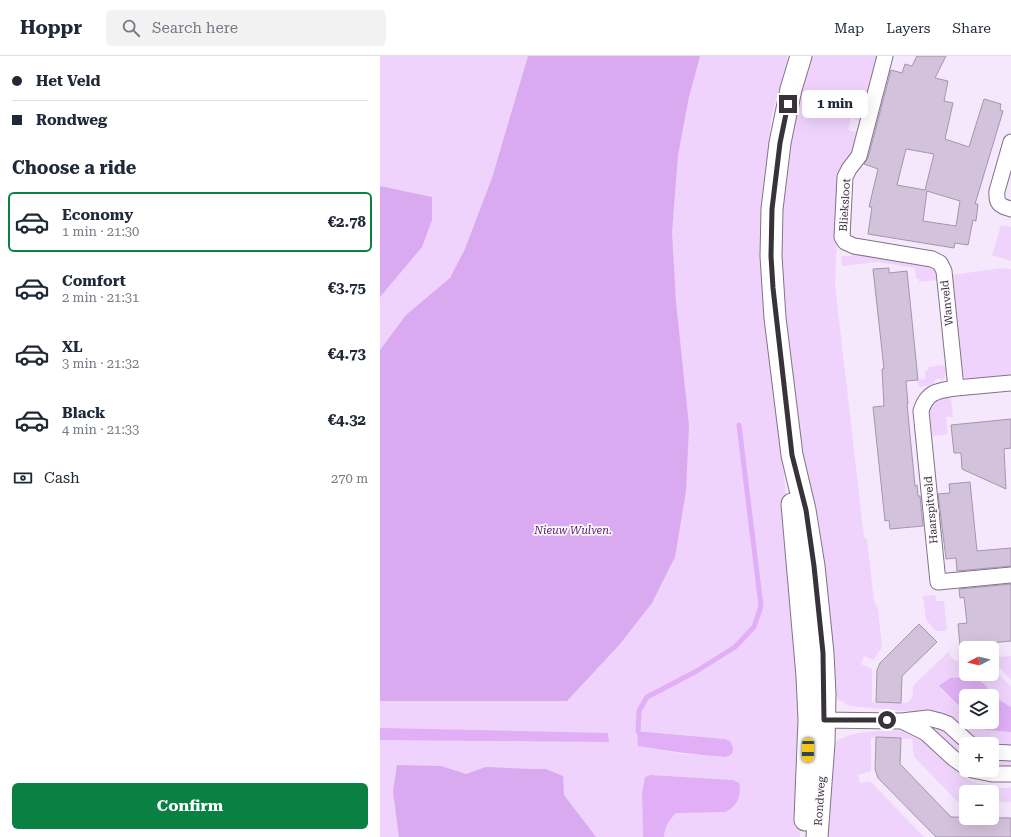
<!DOCTYPE html>
<html lang="en">
<head>
<meta charset="utf-8">
<style>
	:root { --surface:#fff; --page:#f2f2f3; --text:#1f2937; --muted:#747a83; --line:#e0e1e3; --accent:#0b8043 }
	body { margin:0; font-family:"Roboto Serif",serif; background:var(--page); color:var(--text); height:100vh; display:flex; flex-direction:column; font-size:15px; white-space:nowrap }
	* { box-sizing:border-box; margin:0 }
	p { font-size:13px; color:var(--muted) }
	.icon { flex:none; width:22px; height:22px; fill:none; stroke:currentColor; stroke-width:2; stroke-linecap:round; stroke-linejoin:round }
	.map { position:relative; flex:1; overflow:hidden }
	.sheet { display:flex; flex-direction:column; background:var(--surface); width:380px }
	.sheet>* { flex:none }
	.hud { display:grid; align-content:center; height:88px; padding:0 12px; background:var(--surface) }
	.needle { width:26px; rotate:263deg }
	.buttons { position:absolute; left:579px; top:585px; display:grid; gap:8px }
	.buttons a { display:grid; place-items:center; width:40px; height:40px; border-radius:6px; background:var(--surface); box-shadow:0 4px 16px #0002; font-size:20px }
	.end { position:absolute; width:18px; height:18px; margin:-9px; border:5px solid #38323b; background:#fff; box-shadow:0 0 0 2px #fff }
	.from { border-radius:50% }
	.bubble { position:absolute; height:28px; border-radius:6px; background:var(--surface); box-shadow:0 4px 16px #0002; font-size:13px; font-weight:700; line-height:28px; text-align:center }
	.car { position:absolute; width:12px; height:24px; margin:-12px -6px; border-radius:5px; box-shadow:0 0 3px 1px #0007; background:linear-gradient(#f5c518 24%,#345 0 40%,#f5c518 0 76%,#345 0 86%,#f5c518 0) }
	.hud b { display:flex; align-items:center; gap:14px; height:38px; font-size:15px }
	.hud b+b { border-top:1px solid var(--line) }
	.hud i { width:10px; height:10px; background:var(--text) }
	ul { padding:0; list-style:none }
	li { display:flex; align-items:center; gap:12px; height:60px; margin:0 8px 6px; padding:0 4px; border:2px solid transparent; border-radius:6px }
	li div { flex:1 }
	li b { display:block; font-size:15px }
	li em { font-style:normal; font-weight:700 }
	li.selected { border-color:var(--accent) }
	li>.icon { width:36px; height:36px; stroke-width:1.5 }
	h2 { padding:0 12px; font-size:18px; line-height:48px }
	.pay { display:flex; align-items:center; gap:10px; height:44px; padding:0 12px; font-size:15px }
	.pay p { margin-inline-start:auto }
	.primary-button { display:flex; gap:8px; margin-top:auto; padding:8px 12px }
	.primary-button a { flex:1; height:46px; border-radius:6px; background:var(--accent); color:#fff; font-size:16px; font-weight:700; line-height:46px; text-align:center }
	header { display:flex; align-items:center; gap:24px; box-sizing:border-box; height:56px; padding:0 20px; background:var(--surface); border-bottom:1px solid var(--line) }
	header strong { font-size:19px }
	nav { display:flex; gap:22px; margin-inline-start:auto; font-size:14px }
	.search { width:280px; height:36px; background:var(--page); display:flex; align-items:center; gap:10px; box-sizing:border-box; padding:0 14px; border-radius:6px; color:var(--muted); font-size:15px }
	main { display:flex; flex:1; min-height:0 }
	.map>svg:first-child { display:block }
	.green { fill:#efd3fc; fill-rule:evenodd }
	.forest { fill:#daaaf0 }
	.water { fill:#e0aff6 }
	.lines { fill:none; stroke-linecap:round; stroke-linejoin:round }
	.stream { stroke:#e0aff6; stroke-width:5 }
	.building { fill:#d3c2db; stroke:#a595ac; fill-rule:evenodd }
	.minor-casing { stroke:#817288; stroke-width:17 }
	.secondary-casing { stroke:#817288; stroke-width:23 }
	.minor { stroke:#fff; stroke-width:15 }
	.secondary { stroke:#fff; stroke-width:21 }
	.route { stroke:#38323b; stroke-width:5 }
	.labels { text-anchor:middle; dominant-baseline:central; stroke-width:3.5; stroke-linejoin:round; paint-order:stroke }
	.street-label { font-size:11px; fill:#38323b; stroke:#fdf9fe }
	.park-label { font-size:11px; font-style:italic; fill:#54196a; stroke:#fdf9fe }
</style>
</head>
<body>
<header>
<strong>Hoppr</strong>
<div class="search"><svg class="icon" aria-label="search" viewBox="0 0 24 24"><circle cx="10" cy="10" r="6"/><path d="M15 15l6 6"/></svg>Search here</div>
<nav><a>Map</a><a>Layers</a><a>Share</a></nav>
</header>
<main>
<section class="sheet">
<div class="hud">
<b><i class="from"></i>Het Veld</b>
<b><i></i>Rondweg</b>
</div>
<h2>Choose a ride</h2>
<ul>
<li class="selected"><svg class="icon" aria-label="car" viewBox="0 0 24 24"><path d="M5 17H2v-5l4-1 3-4h7l3 4 3 1v5h-3M9 17h6M6 11h13"/><circle cx="7" cy="17" r="2"/><circle cx="17" cy="17" r="2"/></svg><div><b>Economy</b><p>1 min · 21:30</p></div><em>€2.78</em></li>
<li><svg class="icon" aria-label="car" viewBox="0 0 24 24"><path d="M5 17H2v-5l4-1 3-4h7l3 4 3 1v5h-3M9 17h6M6 11h13"/><circle cx="7" cy="17" r="2"/><circle cx="17" cy="17" r="2"/></svg><div><b>Comfort</b><p>2 min · 21:31</p></div><em>€3.75</em></li>
<li><svg class="icon" aria-label="car" viewBox="0 0 24 24"><path d="M5 17H2v-5l4-1 3-4h7l3 4 3 1v5h-3M9 17h6M6 11h13"/><circle cx="7" cy="17" r="2"/><circle cx="17" cy="17" r="2"/></svg><div><b>XL</b><p>3 min · 21:32</p></div><em>€4.73</em></li>
<li><svg class="icon" aria-label="car" viewBox="0 0 24 24"><path d="M5 17H2v-5l4-1 3-4h7l3 4 3 1v5h-3M9 17h6M6 11h13"/><circle cx="7" cy="17" r="2"/><circle cx="17" cy="17" r="2"/></svg><div><b>Black</b><p>4 min · 21:33</p></div><em>€4.32</em></li>
</ul>
<div class="pay"><svg class="icon" aria-label="cash" viewBox="0 0 24 24"><path d="M3 7h18v10H3z"/><circle cx="12" cy="12" r="2"/></svg>Cash<p>270 m</p></div>
<div class="primary-button"><a>Confirm</a></div>
</section>
<div class="map">
<svg width="631" height="781" viewBox="0 0 631 781">
	<rect width="100%" height="100%" fill="#f6e8fc"/>
	<path class="green" d="M0,0H408L391,63L383,153L398,356L412,505L422,734L420,781H284L285,772L289,764L296,757L309,756L353,724L271,719L262,738L263,781H0ZM260,675L345,683L353,693L352,698L346,701L304,698L260,690Z
		M430,0H499L490,38L478,36L475,47L484,49L480,65L471,62L468,74L479,77L475,98L461,111L460,116L455,229L484,481L487,483L494,545L498,553L502,589L501,593L493,604L484,600L481,608L492,613V646L527,647C533,643 533,638 533,630L569,595L570,600L575,605L586,604V618H612V612L631,630V651L621,645L603,627L587,621L570,622L559,631L586,657V666H595L606,674L631,676V693L612,692V688H597L586,680L544,657L470,650L459,644L453,636L410,310L400,210L404,115L414,54Z
		M621,169L631,171V205L612,199Z
		M472,195L553,211L556,216L557,224L539,226V222L536,223L535,212L497,206L462,210L461,201L463,200H471Z
		M622,212L631,213V321L588,324L582,320L572,219Z
		M564,309L566,311V318L562,325L559,322L554,325L555,329L539,331L537,324L545,323V315L548,314V311Z
		M561,341L571,342L573,361H566L568,378L553,380L552,378L549,353L552,347Z
		M555,539L556,545H564L567,573L566,575H556L546,564L543,540Z
		M631,600V624L616,608L615,605L618,601Z
		M548,669H559L586,692V706L548,671Z
		M522,674C548,678 568,704 586,722C594,728 604,728 614,729V732H630L631,731V746H612V736H586V746H578L534,701L532,683L491,682V715L478,719L480,727L490,725L544,781H441L452,689C467,674 501,675 522,674Z
		M612,702H631V714L612,713Z"/>
	<path class="forest" d="M148,0H320L309,41L298,99L292,176L296,246L309,370L306,435L295,501L272,547L240,588L187,645H0V294L26,259L70,222L85,193L112,122Z
		M0,130L52,141V164L42,191L0,241Z
		M17,709L61,710L86,718L106,711L151,713H166L183,720L184,739L216,781H19L13,736Z"/>
	<path class="water" d="M587,621L596,623L603,627L621,645L631,651V676L606,674L595,666H612V640H586V657L559,630L570,622Z
		M0,672L228,677L229,686L0,684Z
		M257,675L345,683L351,686L353,693L352,698L346,701C316,699 288,695 258,690Z
		M271,719L353,724L359,727C362,739 357,751 345,756L296,757C288,765 285,770 284,781H263L262,738L265,721Z"/>
	<g class="lines">
		<path class="stream" d="M258,675L259,655L267,641L315,616L355,591L374,571L381,550L359,369"/>
	</g>
	<path class="building" d="M537,0H566L555,22L568,25L564,45L573,47L565,83L589,91L604,43L621,48L620,54L623,55L595,148H598L596,165L593,164L588,189L575,187L574,192L488,178L492,151H489L498,113L484,108L488,102L511,14L522,17L525,8L532,10ZM526,93L554,98L545,134L517,129ZM547,135L580,145L576,170L543,165Z
		M509,212V217L527,215L538,324L526,325L528,348H527L535,430L537,429L538,440H540L543,470L510,473L509,464L505,465L493,351L504,350L502,313H504L493,213Z
		M631,363V392L624,393L626,433L582,413L581,397H574L571,369Z
		M590,426L597,495L631,492V510L577,515L576,502L566,503L558,438L570,437L569,428Z
		M631,528V585L580,590L578,568L587,567L584,541L580,542L579,533Z
		M539,568L557,586L522,620L521,647L496,646L497,614L500,607Z
		M496,681L521,682L520,708L571,761L631,762V781H556L498,722L495,713Z"/>
	<g class="lines">
		<defs>
			<path id="minor" d="M505,0L479,100L469,113L465,121L462,181L465,186L474,190L552,203L560,207L564,215L576,332L631,327
				M631,86L617,135C616,147 619,150 631,153
				M576,332C558,335 547,335 541,355L558,526L631,519
				M436,664L522,665L548,662L560,665L568,668L590,688
				M522,665L546,677L573,702L586,711
				M612,696L631,697
				M592,714L612,718H631"/>
			<path id="secondary" d="M421,0L411,33L400,87L392,153L391,200L395,262L412,399L425,454L434,510L443,597L445,638L444,687L437,781
				M412,448L427,620L429,664L425,764"/>
		</defs>
		<use href="#minor" class="minor-casing"/>
		<use href="#secondary" class="secondary-casing"/>
		<use href="#minor" class="minor"/>
		<use href="#secondary" class="secondary"/>
	</g>
	<g class="lines">
		<path class="route" d="M408,48L400,87L392,153L391,200L393,232L412,399L426,454L434,510L443,597L444,664H507"/>
	</g>
	<g class="labels">
		<g class="street-label">
			<text transform="translate(465 149) rotate(-86)">Blieksloot</text>
			<text transform="translate(567 247) rotate(-96)">Wanveld</text>
			<text transform="translate(551 454) rotate(-95)">Haarspitveld</text>
			<text transform="translate(440 745) rotate(-86)">Rondweg</text>
		</g>
		<g class="park-label">
			<text x="193" y="474">Nieuw Wulven.</text>
		</g>
	</g>
</svg>
<div class="buttons">
<a><svg class="needle" viewBox="-14 -14 28 28"><path d="M0-13l5 13h-10z" fill="#e53935"/><path d="M0 13l5-13h-10z" fill="#747a83"/></svg></a>
<a><svg class="icon" aria-label="layers" viewBox="0 0 24 24"><path d="M12 4l9 5-9 5-9-5zM3 14l9 5 9-5"/></svg></a>
<a>+</a>
<a>−</a>
</div>
<i class="end from" style="left:507px;top:664px"></i>
<i class="end" style="left:408px;top:48px"></i>
<div class="bubble" style="left:422px;top:34px;width:66px">1 min</div>
<i class="car" style="left:428px;top:694px;rotate:181deg"></i>
</div>
</main>
</body>
</html>
